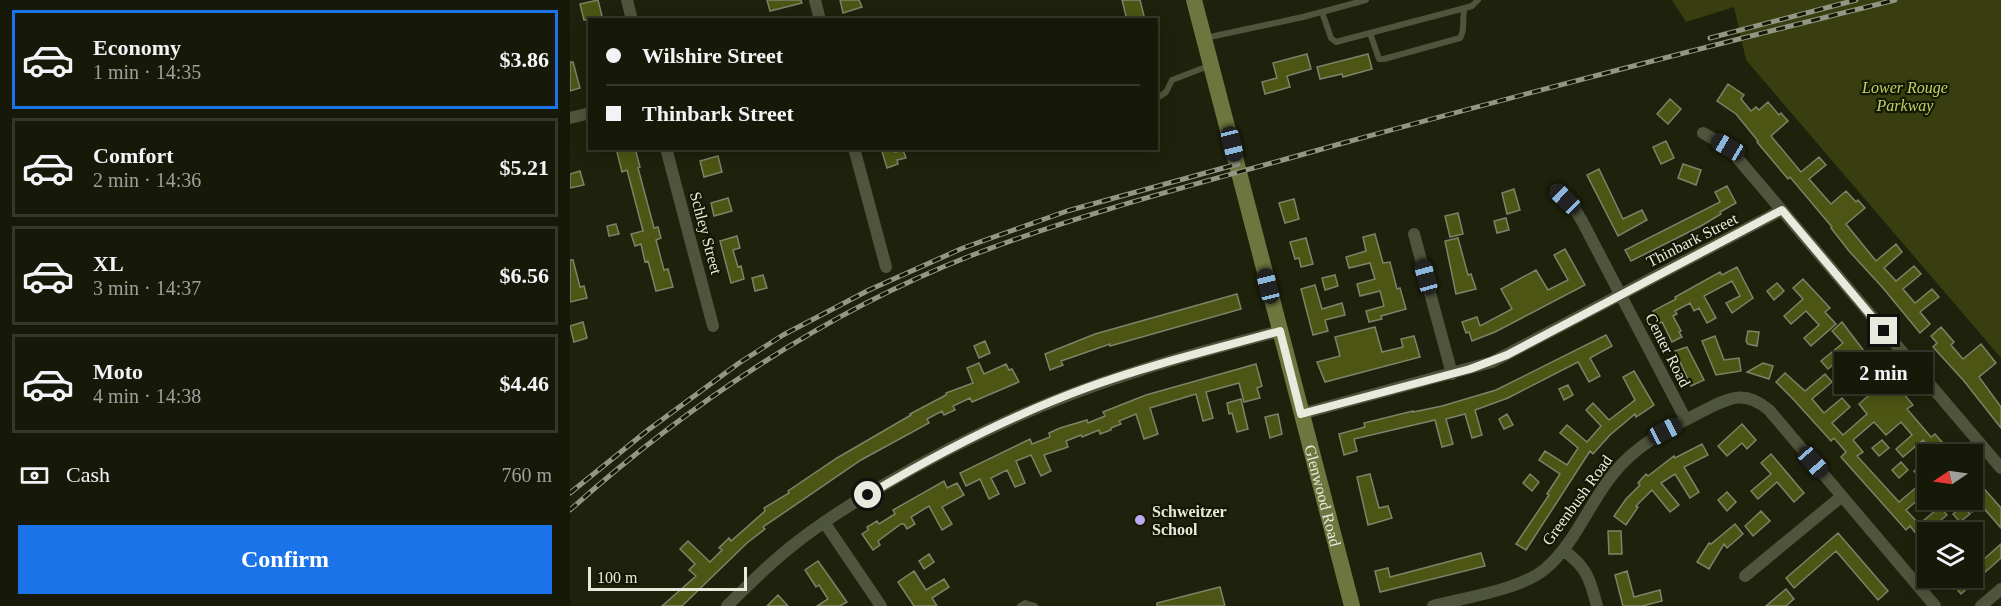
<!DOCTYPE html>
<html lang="en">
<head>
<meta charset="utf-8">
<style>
	:root { --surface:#161908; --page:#1f2212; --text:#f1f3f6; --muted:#9ea09c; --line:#353829; --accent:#1a73e8 }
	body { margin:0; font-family:"Times New Roman",serif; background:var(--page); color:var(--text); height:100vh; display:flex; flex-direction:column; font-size:22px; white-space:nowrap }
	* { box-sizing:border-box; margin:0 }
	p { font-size:20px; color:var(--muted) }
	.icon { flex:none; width:33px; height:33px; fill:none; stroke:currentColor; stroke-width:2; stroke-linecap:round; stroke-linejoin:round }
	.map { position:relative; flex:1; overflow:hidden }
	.sheet { display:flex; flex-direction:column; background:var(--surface); width:570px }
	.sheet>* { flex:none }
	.top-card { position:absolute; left:18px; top:18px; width:570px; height:132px; border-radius:0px; box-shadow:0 3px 15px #0003,0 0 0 2px var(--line); display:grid; align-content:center; height:132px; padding:0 18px; background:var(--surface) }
	.needle { width:39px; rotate:257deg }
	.controls { position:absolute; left:1347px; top:444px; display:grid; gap:12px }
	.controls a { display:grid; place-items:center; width:66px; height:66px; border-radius:0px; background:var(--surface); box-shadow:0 3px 15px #0003,0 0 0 2px var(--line); font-size:30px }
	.scale { position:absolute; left:18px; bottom:15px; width:159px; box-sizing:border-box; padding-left:6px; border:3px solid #e7eadc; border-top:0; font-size:16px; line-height:21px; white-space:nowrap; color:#e7eadc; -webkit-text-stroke:4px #141803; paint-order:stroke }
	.end { position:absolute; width:27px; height:27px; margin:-14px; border:8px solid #e7eadc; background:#111; box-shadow:0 0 0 3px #111 }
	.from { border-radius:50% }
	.bubble { position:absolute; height:42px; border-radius:0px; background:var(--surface); box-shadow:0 3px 15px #0003,0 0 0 2px var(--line); font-size:20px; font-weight:800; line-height:42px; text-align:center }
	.car { position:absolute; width:18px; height:36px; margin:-18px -9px; border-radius:8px; box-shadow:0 0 4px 2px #0007; background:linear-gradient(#222 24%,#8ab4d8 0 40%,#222 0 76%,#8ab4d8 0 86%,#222 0) }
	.top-card b { display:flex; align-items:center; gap:21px; height:57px; font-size:22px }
	.top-card b+b { border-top:2px solid var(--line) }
	.top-card i { width:15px; height:15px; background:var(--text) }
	ul { padding:10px 0 0; list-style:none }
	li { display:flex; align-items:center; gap:18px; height:99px; margin:0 12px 9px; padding:0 6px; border:3px solid var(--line); border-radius:0px }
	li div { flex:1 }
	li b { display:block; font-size:22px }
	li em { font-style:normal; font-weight:800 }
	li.active { border-color:var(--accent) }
	li>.icon { width:54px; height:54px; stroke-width:1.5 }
	.pay { display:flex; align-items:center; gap:15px; height:66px; padding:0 18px; font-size:22px }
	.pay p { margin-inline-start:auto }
	.cta { display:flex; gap:12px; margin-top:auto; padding:12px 18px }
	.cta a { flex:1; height:69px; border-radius:0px; background:var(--accent); color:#fff; font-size:24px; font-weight:800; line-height:69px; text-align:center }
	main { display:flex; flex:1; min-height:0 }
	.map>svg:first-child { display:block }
	.green { fill:#383e0f }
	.building { fill:#4c5514; stroke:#7d8269; stroke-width:1.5 }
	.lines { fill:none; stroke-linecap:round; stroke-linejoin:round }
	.lane { stroke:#4f543c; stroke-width:6 }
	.street { stroke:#4f543c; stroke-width:12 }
	.secondary { stroke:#6d763e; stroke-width:16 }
	.rail-casing { stroke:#939684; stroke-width:5 }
	.rail { stroke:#141803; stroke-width:3; stroke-dasharray:9; stroke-linecap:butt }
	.route { stroke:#e7eadc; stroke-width:8 }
	.poi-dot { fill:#bea9f4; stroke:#141803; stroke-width:2 }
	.labels { text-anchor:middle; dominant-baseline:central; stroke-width:4.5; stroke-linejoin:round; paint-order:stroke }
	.park-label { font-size:16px; font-style:italic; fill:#c2d364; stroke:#141803 }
	.street-label { font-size:16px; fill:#e7eadc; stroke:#141803 }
	.poi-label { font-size:16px; font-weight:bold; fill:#e7eadc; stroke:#141803; text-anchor:start }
</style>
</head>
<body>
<main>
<section class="sheet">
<ul>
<li class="active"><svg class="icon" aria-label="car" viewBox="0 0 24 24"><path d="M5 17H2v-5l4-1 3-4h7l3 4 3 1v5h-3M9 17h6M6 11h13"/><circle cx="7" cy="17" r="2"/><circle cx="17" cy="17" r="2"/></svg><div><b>Economy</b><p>1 min · 14:35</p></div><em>$3.86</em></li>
<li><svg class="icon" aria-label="car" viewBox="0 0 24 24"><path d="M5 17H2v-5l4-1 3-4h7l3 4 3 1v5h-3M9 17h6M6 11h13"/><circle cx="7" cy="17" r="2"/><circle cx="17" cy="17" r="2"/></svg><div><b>Comfort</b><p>2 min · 14:36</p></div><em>$5.21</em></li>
<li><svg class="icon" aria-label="car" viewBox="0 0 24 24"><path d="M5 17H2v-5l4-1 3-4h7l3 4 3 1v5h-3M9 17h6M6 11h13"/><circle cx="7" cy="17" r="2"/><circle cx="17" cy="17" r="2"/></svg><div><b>XL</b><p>3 min · 14:37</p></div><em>$6.56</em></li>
<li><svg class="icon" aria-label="car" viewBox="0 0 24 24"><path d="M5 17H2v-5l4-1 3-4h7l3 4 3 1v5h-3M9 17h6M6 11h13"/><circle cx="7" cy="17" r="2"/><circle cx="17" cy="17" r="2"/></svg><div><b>Moto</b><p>4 min · 14:38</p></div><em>$4.46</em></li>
</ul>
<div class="pay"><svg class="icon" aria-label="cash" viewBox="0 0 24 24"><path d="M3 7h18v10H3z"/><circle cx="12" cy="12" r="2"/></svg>Cash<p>760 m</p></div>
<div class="cta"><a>Confirm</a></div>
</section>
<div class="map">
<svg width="1431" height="606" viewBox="0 0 1431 606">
	<rect width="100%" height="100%" fill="#1e210b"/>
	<path class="green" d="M1102,0H1431V358L1176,60L1164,7L1116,22Z"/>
	<path class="building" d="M28,0L33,20H14L10,4Z
		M197,0H231L232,3L200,11Z
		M270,0H289L292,7L273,13Z
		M552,0H570L575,20H557Z
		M737,54L741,69L717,76L720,87L695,94L692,82L707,78L703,63Z
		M798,54L802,69L773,77L772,74L750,79L747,67Z
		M0,62H3L10,88L0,91Z
		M1158,84L1174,95L1171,99L1181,111L1186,107L1189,110L1198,102L1209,115L1211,113L1218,121L1201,136L1231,172L1249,157L1256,165L1239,179L1261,204L1276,191L1286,202L1288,200L1295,208L1276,224L1306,261L1326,244L1332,252L1314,268L1326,281L1344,266L1351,274L1333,289L1345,303L1362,289L1369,297L1350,312L1360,324L1350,333L1313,288L1279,251L1261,228L1262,227L1220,177L1218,179L1187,142L1188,141L1166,114L1147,101Z
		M1100,99L1111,109L1098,124L1087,114Z
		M1096,141L1104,158L1091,164L1083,147Z
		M46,148H65L70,167L68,168L84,228L88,227L91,238L86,240L94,270L98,269L103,287L86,291L78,261L75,262L71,244L65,246L61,234L73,231L57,170L52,172Z
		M311,148H324L325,152L333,150L336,158L327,160L328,164L317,168Z
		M148,156L152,172L134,177L130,161Z
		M1113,164L1131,170L1126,185L1108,178Z
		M1029,169L1053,219L1072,210L1077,220L1048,236L1017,175Z
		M10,171L14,185L0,188V174Z
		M1157,186L1166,203L1150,212L1151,214L1131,226L1061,261L1055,250L1150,202L1145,192Z
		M944,189L950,210L937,214L932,193Z
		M158,198L162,211L144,216L141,203Z
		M724,199L729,219L715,223L709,203Z
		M888,213L893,234L880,237L875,216Z
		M936,218L939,230L927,233L924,221Z
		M46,224L49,234L39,236L37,226Z
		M805,234L813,263L820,262L827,289L830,288L836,309L811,316L812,319L799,322L796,311L814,306L810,291L790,296L787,284L805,279L800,263L779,268L776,257L796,251L793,237Z
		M167,236L170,248L163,250L168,267L171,266L174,279L161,283L150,241Z
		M736,238L743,264L731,267L729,258L725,259L720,242Z
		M888,238L898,275L901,274L906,289L886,294L875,241Z
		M995,249L1015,285L925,332L902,341L899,332L896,333L892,322L907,317L910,326L942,309L931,289L966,270L978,290L998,280L984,255Z
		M0,260H3L10,287L14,286L17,298L0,302Z
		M1167,267L1183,298L1162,313L1156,303L1170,296L1162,281L1134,296L1146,318L1137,323L1129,308L1124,311L1120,303L1105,311L1107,314L1103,316L1111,331L1109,332L1112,337L1102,342L1092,322L1089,323L1083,311L1106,299L1105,297L1150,272L1152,275Z
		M193,275L197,288L185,291L182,278Z
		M765,275L768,286L755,290L752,278Z
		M1233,279L1260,308L1255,312L1266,324L1241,346L1234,338L1249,325L1236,311L1221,324L1214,316L1233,299L1223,288Z
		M1207,283L1214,291L1204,300L1197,291Z
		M745,285L752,309L772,303L775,315L755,320L758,331L743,335L731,289Z
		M667,294L671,309L540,346V344L491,361L493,365L480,370L475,354L525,334Z
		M13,322L17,338L4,342L0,326Z
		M1272,322L1303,363L1327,390L1329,388L1343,405L1337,409L1361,437L1365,434L1379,450L1374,454H1365L1353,440L1333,457L1326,449L1342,435L1331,422L1316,435L1304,422L1283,440L1293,452L1287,456L1329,502L1349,485L1356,493L1336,510L1349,524L1370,507L1377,515L1358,531V556L1347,544L1351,540L1340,526L1336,530L1271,457L1276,452L1264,438L1261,441L1223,399L1206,382L1215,373L1235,391L1255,374L1262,382L1242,399L1254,413L1272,398L1280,407L1262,423L1273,435L1297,414L1289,404L1307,388L1299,376L1278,352L1258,369L1251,361L1273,343L1262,331Z
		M805,327L812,352L833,347L831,339L844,336L850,357L755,382L747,362L770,356L765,337Z
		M1371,327L1384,342L1381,345L1393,359L1411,344L1426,363L1409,377L1431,407V428L1394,381L1363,347L1367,343L1361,336Z
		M1178,331L1189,332L1187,346L1178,344L1176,341Z
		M1036,335L1042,346L1020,358L1030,376L1019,382L1008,362L938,398L905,410L912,435L902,438L895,414L876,419L883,444L872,447L865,420L784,439L787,451L774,455L769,434L795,427L794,423L843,411V412L872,406L926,390Z
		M1145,336L1154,360L1169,358L1171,371L1146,375L1132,341Z
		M415,341L420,353L409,358L404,346Z
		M1117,347L1134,380L1121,386L1105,351Z
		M409,363L414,374L436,364L439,370L442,369L449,382L402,402L400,398L383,406L385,410L374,415L372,411L357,419L359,423L291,460L193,527L195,529L177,543L112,606H92L126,576L119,570L125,564L110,549L118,541L140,562L152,550L149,548L159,538L161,541L195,511L194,508L219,493L218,491L267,458L341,415L340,414L376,395V393L403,383L397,368Z
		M1193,363L1203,366L1199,379L1177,372Z
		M686,364L692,386L687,388L690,398L674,402L669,383L636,392L643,418L633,421L626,394L580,408L588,434L574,439L566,414L549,421L551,424L541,428V430L530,434L529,430L512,437L511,435L496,441L498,447L474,455L481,471L471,476L461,455L446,461L455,483L445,487L437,470L421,478L429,494L419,499L410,479L396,486L390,473L460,439L462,444L480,437L479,433L490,428L517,420L518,423L535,416L533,412L576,395Z
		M1064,371L1084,405L1066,417L1065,414L1040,435L1023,454L1020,451L956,550L946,544L979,495L977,494L990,474L969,460L975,451L997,465L1008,448L990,433L997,425L1017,442L1031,426L1016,410L1023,403L1039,420L1065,400L1053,377Z
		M998,385L1003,395L994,400L989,389Z
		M671,399L678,429L667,432L662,413L659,414L657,403Z
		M708,414L712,434L700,438L695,417Z
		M937,414L943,425L934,429L929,419Z
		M1172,424L1186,440L1177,449L1172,443L1157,456L1148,446Z
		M1312,440L1319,448L1309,456L1302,448Z
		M1132,444L1138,455L1114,467L1129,492L1120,498L1105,474L1091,483L1109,505L1100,512L1082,490L1066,506L1068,507L1056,525L1044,516L1056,499L1070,485L1068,483L1076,474L1078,476L1104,456L1105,458Z
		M1201,454L1234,493L1224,502L1207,482L1188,499L1181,491L1201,474L1191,463Z
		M1331,462L1338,470L1329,478L1322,470Z
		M1353,464L1358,469V474L1351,479L1344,471Z
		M800,474L809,508L818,506L822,518L798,525L787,477Z
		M960,474L969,482L962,491L953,483Z
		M1402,475L1431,508V528L1411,505L1402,512Z
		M374,481L377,488L387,483L394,495L372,507L382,524L372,530L359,506L341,517L345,524L337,529L334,524H331L308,541L310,545L303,550L292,534L298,530L297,527L307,521L309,524L325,514L323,510Z
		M1157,492L1166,502L1157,511L1148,500Z
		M1393,506L1400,514L1390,522L1383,514Z
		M1191,511L1200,521L1183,536L1175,526Z
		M1165,524L1173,534L1157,548L1154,544L1139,569L1127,562L1139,543L1141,544Z
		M1038,531H1051L1052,554H1039Z
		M1268,533L1318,591L1308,600L1266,551L1224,588L1216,578Z
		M1431,544V558L1413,574L1402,562V558L1409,553L1414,559Z
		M911,553L915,566L810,592L805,571L818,568L820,577Z
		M359,554L364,562L354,569L349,561Z
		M248,561L277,602L270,606H247L258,599L249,585L246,587L235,570Z
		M344,571L356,590L374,579L379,587L362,598L367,606H344L328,582Z
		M1057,571L1064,597L1090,590L1092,601L1072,606H1053L1045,575Z
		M1377,578H1395L1401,585L1391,594Z
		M650,587L655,606H587V603Z
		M1216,589L1224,599L1216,606H1196Z
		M208,595L218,606H197Z"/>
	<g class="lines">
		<path class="lane" d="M752,12L761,38L766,42L800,33L809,59H814L890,38C896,29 891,18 895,8L902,6L908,0
			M800,33L895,8
			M635,38L733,17L796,0
			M586,99L596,92L602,80L641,65
			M450,606L455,603L465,606"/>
		<path class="street" d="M57,0L62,20
			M245,0L250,20
			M0,118L20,113
			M1133,133L1158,147L1431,468
			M96,148L143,326
			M284,148L316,267
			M986,190L1004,208L1012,221L1116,420
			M844,234L882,374
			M731,414L922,362L1212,210
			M254,522L311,606
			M993,550C1017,567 1020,579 1027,606
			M1175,576L1272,496
			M157,606C176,587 196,567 217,550C246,526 279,505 312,486C392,439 476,400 565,372C612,356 661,344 710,331
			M863,606C894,598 952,589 975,569C1005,544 1019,503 1044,473C1067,444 1100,428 1133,411C1159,398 1174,389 1199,410L1365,606
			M1411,606L1431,589"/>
		<path class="secondary" id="s1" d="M624,0L782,606"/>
		<defs>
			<path id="rail" d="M1140,38L1286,0
				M0,493L78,430L169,363L213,335L299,290L393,248L497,211L668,164
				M0,510C116,406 254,313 400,256C519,210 644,180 766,145C952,94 1139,46 1325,0"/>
		</defs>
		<use href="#rail" class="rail-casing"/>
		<use href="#rail" class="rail"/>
	</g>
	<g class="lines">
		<path class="route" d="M298,495C368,453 440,416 516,388C579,365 645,349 710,331L731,414L900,369L937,355L1212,210L1314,331"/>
	</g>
	<circle class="poi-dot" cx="570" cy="520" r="6"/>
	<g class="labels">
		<g class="park-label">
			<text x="1335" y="87">Lower Rouge<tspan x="1335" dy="18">Parkway</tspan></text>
		</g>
		<g class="street-label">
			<text transform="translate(136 233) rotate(75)">Schley Street</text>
			<text transform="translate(1122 240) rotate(-27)">Thinbark Street</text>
			<text transform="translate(1098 350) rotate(63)">Center Road</text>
			<text stroke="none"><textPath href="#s1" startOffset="512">Glenwood Road</textPath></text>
			<text transform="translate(1007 500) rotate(-54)">Greenbush Road</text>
		</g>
		<g class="poi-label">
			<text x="582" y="511">Schweitzer<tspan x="582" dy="18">School</tspan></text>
		</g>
	</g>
</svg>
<div class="controls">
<a><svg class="needle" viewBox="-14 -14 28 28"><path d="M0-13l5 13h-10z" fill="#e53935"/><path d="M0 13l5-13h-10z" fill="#9ea09c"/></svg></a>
<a><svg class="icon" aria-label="layers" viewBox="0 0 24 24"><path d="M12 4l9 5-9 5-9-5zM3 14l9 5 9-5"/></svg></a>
</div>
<div class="scale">100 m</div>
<i class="end from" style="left:298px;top:495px"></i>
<i class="end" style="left:1314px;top:331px"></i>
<div class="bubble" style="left:1264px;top:352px;width:99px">2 min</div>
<i class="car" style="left:662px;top:144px;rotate:166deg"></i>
<i class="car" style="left:1158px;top:147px;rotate:300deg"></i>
<i class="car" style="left:995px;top:199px;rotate:314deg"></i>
<i class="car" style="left:856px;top:277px;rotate:345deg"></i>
<i class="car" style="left:698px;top:286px;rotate:346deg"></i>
<i class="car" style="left:1095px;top:431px;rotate:62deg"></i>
<i class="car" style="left:1243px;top:462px;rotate:139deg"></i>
<div class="top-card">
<b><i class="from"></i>Wilshire Street</b>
<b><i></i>Thinbark Street</b>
</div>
</div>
</main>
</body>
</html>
